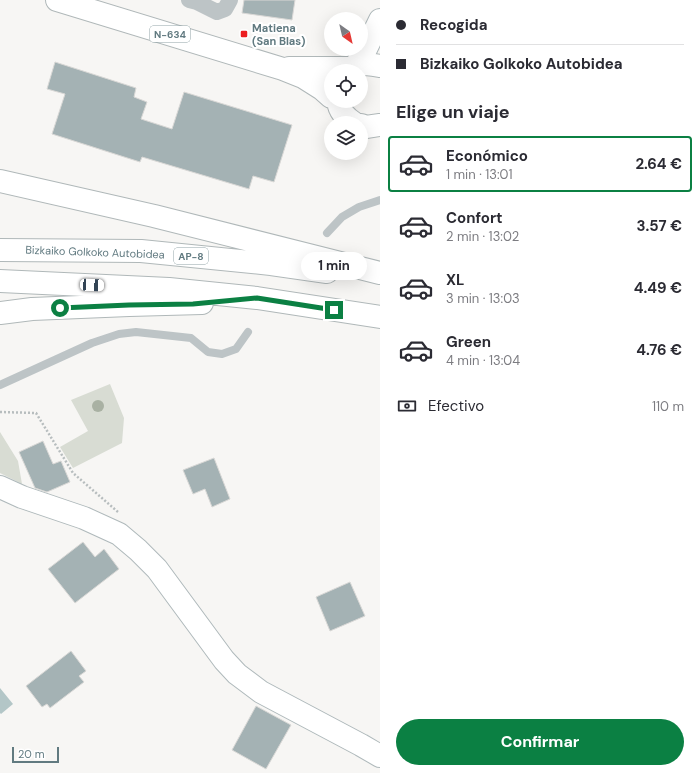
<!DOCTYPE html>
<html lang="es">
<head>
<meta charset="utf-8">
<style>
	:root { --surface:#fff; --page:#f7f7f7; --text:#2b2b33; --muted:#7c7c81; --line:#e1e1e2; --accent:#0b8043 }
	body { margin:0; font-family:"DM Sans",sans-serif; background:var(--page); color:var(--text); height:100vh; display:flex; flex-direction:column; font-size:15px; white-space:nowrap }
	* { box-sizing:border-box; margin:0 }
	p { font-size:13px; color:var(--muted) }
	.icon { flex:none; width:22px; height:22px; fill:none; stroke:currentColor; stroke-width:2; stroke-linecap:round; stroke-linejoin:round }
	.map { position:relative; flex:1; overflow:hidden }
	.details { display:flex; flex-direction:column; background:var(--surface); width:320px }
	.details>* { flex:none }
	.hud { display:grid; align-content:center; height:88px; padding:0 16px; background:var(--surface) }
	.needle { width:26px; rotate:146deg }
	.tools { position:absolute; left:324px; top:12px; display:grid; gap:8px }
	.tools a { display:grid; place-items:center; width:44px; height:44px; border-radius:50%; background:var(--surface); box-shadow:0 4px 16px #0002; font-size:20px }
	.scale { position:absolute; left:12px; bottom:10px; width:47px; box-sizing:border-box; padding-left:4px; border:2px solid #617a80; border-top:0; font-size:11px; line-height:14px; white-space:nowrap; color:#617a80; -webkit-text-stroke:3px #fff; paint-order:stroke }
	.end { position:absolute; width:18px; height:18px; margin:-9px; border:5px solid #0b8043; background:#fff; box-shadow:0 0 0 2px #fff }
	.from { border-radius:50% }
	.bubble { position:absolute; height:28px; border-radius:14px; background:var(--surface); box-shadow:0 4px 16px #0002; font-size:13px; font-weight:700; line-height:28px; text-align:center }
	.car { position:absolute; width:12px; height:24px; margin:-12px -6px; border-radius:5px; box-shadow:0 0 3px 1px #0007; background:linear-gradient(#fff 24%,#345 0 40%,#fff 0 76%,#345 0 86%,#fff 0) }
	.hud b { display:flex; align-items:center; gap:14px; height:38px; font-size:15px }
	.hud b+b { border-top:1px solid var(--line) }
	.hud i { width:10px; height:10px; background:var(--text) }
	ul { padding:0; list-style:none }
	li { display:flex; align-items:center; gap:12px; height:56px; margin:0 8px 6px; padding:0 8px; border:2px solid transparent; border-radius:4px }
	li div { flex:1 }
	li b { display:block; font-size:15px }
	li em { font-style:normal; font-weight:700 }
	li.active { border-color:var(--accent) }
	li>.icon { width:36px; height:36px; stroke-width:1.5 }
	h2 { padding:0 16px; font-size:18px; line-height:48px }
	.pay { display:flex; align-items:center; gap:10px; height:44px; padding:0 16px; font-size:15px }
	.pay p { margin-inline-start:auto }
	.action { display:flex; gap:8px; margin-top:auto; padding:8px 16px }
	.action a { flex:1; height:46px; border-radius:24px; background:var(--accent); color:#fff; font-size:16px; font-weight:700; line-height:46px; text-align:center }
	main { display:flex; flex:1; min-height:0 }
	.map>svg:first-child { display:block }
	.green { fill:#d8dcd3 }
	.water { fill:#b3c6c7 }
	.building { fill:#a4b2b4; stroke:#d9d8d6 }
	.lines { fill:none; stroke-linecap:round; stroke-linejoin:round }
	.secondary-casing { stroke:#afb9bb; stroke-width:24 }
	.highway-casing { stroke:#b0b8b9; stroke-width:24 }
	.path { stroke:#b7bdbe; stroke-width:2.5; stroke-dasharray:2 2; stroke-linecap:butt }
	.lane { stroke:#bdc4c6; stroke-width:8 }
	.street { stroke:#bdc4c6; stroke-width:16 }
	.secondary { stroke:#fff; stroke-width:22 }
	.highway { stroke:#fff; stroke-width:22 }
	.tree { fill:#a9b1a3 }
	.route { stroke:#0b8043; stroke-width:5 }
	.poi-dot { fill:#ec1f21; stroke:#fff; stroke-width:1.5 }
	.labels { text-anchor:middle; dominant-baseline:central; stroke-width:4; stroke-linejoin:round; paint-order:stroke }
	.shield { fill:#fff; stroke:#90a2a6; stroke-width:1 }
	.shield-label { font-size:10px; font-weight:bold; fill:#617a80 }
	.poi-label { font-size:11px; font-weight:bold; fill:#617a80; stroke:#fff; text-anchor:start }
	.street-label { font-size:11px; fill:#617a80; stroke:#fff }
</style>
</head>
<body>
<main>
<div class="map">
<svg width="380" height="773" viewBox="0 0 380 773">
	<rect width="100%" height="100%" fill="#f7f6f4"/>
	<path class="green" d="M110,384L124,418L122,443L73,468L60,447L88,431L71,400Z
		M0,432L18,461L22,484L0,473Z"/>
	<path class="water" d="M0,688L13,704L1,714L0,713Z"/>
	<path class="building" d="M244,0H295L292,20L242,13Z
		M55,62L136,88L134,97L147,102L141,119L172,129L184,92L292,125L274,182L253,176L249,189L142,157L140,162L52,134L65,94L47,89Z
		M43,441L53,464L61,461L70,482L47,492L35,488L19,452Z
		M214,458L230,499L212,507L205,489L193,494L183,470Z
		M83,542L95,557L104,549L119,569L75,603L48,569Z
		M350,582L365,616L330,631L316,597Z
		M71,651L86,671L79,676L84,682L50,708L47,704L42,707L26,686Z
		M256,706L291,725L266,769L232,750Z"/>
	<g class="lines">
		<defs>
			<path id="secondary" d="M354,68L366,49L380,20
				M0,487L22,497L84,518L119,534L138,550L157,569L224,660L237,674L261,692L361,745L380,756"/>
			<path id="highway" d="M57,0L283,69L303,77L322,89L331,97
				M289,68H354
				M348,71C359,63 367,63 380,66
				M338,101C339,111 345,117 354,123
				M361,125L366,127L380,125
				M0,181L154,216L380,273
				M0,250L141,251L271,264L327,272
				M0,281L169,289L257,298L380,317
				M0,313L32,309L129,305L202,303"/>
		</defs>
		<use href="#secondary" class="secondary-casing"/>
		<use href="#highway" class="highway-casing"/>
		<path class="path" d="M0,412L36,413L73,473L118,512"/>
		<path class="lane" d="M327,233L342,217L359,207L380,200
			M0,385L92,343L119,334L136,332L191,338L208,352L222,354L236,349L248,332"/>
		<path class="street" d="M189,0L197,2L217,12L225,9L230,0"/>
		<use href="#secondary" class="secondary"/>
		<use href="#highway" class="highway"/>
	</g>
	<circle class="tree" cx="98" cy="406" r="6"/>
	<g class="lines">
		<path class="route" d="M60,308L129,305L193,304L257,298L334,310"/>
	</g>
	<rect class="poi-dot" x="240" y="30" width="8" height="8" rx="2"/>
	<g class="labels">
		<g class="shield">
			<rect x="150" y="26" width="40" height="16" rx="3"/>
			<rect x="174" y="248" width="34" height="16" rx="3"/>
		</g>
		<g class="shield-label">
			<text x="170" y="34">N-634</text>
			<text x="191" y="256">AP-8</text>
		</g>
		<g class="poi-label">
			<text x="252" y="28">Matiena<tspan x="252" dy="13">(San Blas)</tspan></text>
		</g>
		<g class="street-label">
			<text transform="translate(95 252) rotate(2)">Bizkaiko Golkoko Autobidea</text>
		</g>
	</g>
</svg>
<div class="tools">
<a><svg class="needle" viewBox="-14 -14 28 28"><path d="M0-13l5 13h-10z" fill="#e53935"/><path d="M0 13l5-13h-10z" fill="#7c7c81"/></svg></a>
<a><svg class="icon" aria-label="locate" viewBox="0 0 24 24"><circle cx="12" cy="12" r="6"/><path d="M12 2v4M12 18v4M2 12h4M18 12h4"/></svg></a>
<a><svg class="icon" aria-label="layers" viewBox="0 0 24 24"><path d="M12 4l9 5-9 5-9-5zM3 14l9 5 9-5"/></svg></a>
</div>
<div class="scale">20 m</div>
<i class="end from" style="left:60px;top:308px"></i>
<i class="end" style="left:334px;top:310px"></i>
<div class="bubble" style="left:301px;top:252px;width:66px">1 min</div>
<i class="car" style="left:92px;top:285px;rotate:93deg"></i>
</div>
<section class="details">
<div class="hud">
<b><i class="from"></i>Recogida</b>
<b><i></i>Bizkaiko Golkoko Autobidea</b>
</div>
<h2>Elige un viaje</h2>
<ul>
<li class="active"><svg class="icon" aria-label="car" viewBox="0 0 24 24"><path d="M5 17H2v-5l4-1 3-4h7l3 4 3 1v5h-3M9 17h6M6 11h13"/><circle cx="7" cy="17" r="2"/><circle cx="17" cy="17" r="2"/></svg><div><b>Económico</b><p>1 min · 13:01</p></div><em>2.64 €</em></li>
<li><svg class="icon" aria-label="car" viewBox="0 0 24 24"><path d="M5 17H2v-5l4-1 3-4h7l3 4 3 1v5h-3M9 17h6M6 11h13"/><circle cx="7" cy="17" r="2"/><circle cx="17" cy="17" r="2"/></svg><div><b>Confort</b><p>2 min · 13:02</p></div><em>3.57 €</em></li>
<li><svg class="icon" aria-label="car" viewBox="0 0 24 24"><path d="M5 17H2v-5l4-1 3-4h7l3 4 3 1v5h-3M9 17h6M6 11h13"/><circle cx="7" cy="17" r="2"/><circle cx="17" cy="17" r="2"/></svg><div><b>XL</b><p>3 min · 13:03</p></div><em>4.49 €</em></li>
<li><svg class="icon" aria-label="car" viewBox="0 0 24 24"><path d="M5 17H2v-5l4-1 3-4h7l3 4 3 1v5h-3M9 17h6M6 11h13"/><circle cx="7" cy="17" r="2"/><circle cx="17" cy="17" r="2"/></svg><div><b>Green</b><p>4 min · 13:04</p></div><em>4.76 €</em></li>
</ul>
<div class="pay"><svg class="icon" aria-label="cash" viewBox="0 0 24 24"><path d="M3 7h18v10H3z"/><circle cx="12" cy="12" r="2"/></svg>Efectivo<p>110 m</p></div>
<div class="action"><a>Confirmar</a></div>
</section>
</main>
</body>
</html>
